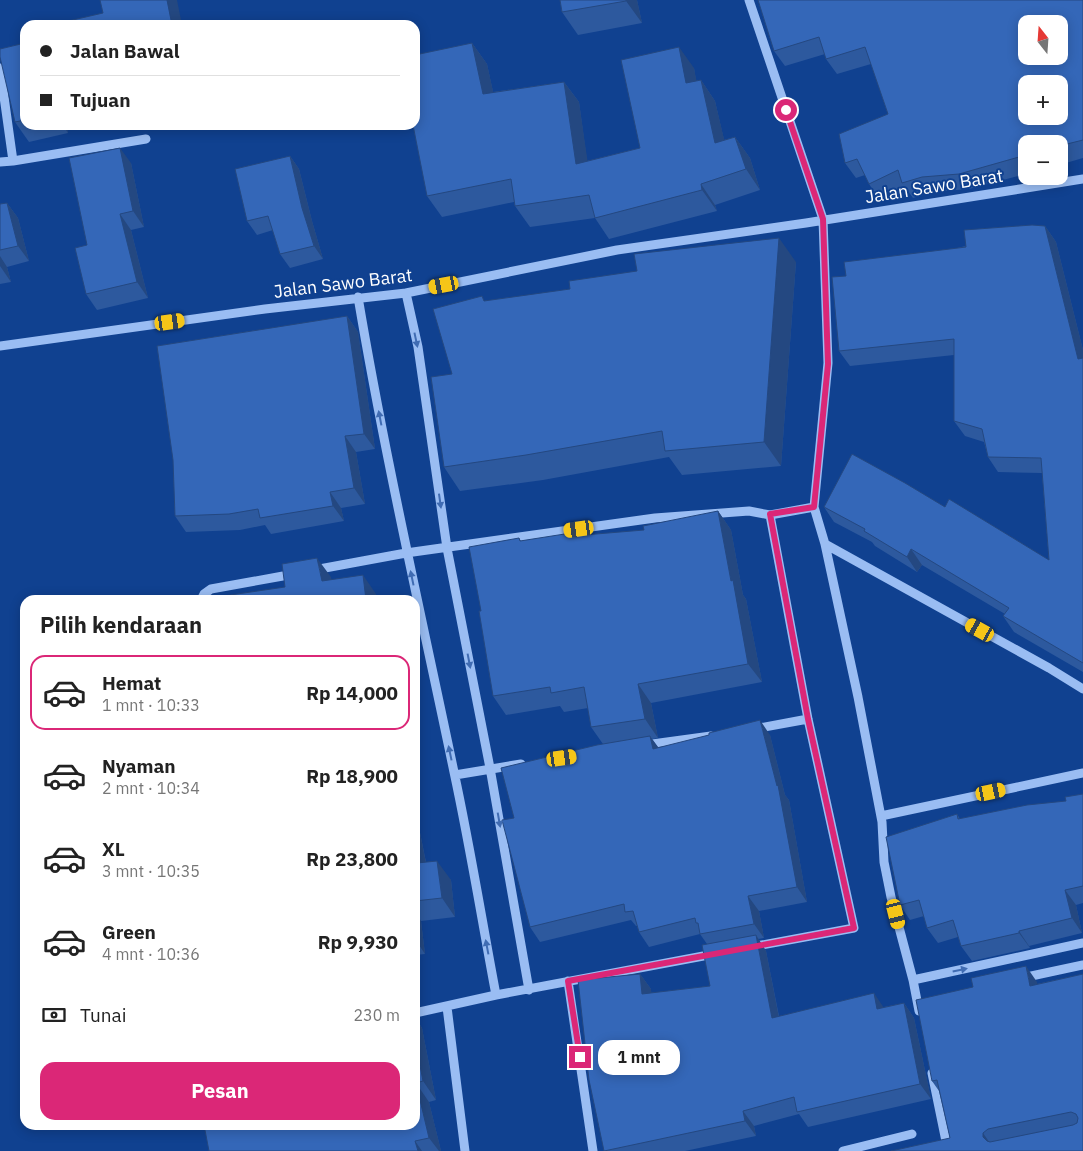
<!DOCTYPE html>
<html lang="id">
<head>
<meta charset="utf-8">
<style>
	:root { --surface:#fff; --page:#f2f2f2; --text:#222; --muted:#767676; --line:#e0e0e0; --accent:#db2777 }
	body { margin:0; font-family:"IBM Plex Sans",sans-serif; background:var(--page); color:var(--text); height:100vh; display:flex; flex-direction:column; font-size:19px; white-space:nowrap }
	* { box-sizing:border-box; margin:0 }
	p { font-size:16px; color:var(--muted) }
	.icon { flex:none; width:28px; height:28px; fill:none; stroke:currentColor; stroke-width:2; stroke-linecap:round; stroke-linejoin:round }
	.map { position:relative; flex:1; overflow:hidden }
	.details { position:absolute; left:20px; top:595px; width:400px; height:535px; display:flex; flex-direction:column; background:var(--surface); border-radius:15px; box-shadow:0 2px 12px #0003 }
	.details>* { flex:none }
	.top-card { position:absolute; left:20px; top:20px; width:400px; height:110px; border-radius:15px; box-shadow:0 2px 12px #0003; display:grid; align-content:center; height:110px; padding:0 20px; background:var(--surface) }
	.needle { width:32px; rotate:343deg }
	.buttons { position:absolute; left:1018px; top:15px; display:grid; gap:10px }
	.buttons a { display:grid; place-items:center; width:50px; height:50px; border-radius:10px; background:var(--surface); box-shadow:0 2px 12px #0003; font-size:25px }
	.end { position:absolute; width:22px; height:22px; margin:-11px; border:6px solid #db2777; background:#fff; box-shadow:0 0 0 2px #fff }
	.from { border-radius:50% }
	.bubble { position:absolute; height:35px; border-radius:15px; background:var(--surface); box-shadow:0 2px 12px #0003; font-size:16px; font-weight:700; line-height:35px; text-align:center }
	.car { position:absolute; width:15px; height:30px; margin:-15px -8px; border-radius:6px; box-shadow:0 0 4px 1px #0007; background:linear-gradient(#f5c518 24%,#345 0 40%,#f5c518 0 76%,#345 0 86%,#f5c518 0) }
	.top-card b { display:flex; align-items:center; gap:18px; height:48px; font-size:19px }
	.top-card b+b { border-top:1px solid var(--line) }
	.top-card i { width:12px; height:12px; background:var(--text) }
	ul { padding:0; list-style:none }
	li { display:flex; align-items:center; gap:15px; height:75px; margin:0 10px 8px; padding:0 10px; border:2px solid transparent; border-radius:15px }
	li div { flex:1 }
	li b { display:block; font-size:19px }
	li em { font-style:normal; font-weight:700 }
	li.current { border-color:var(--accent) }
	li>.icon { width:45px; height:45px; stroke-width:1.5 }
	h2 { padding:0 20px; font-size:22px; line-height:60px }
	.pay { display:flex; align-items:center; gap:12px; height:55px; padding:0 20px; font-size:19px }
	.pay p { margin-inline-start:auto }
	.action { display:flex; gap:10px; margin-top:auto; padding:10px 20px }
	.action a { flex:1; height:58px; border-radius:15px; background:var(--accent); color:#fff; font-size:20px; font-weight:700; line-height:58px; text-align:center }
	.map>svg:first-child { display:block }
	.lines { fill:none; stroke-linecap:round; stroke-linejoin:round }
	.minor { stroke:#9abdf3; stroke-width:9 }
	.wall { fill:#2d599e }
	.shaded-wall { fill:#244881 }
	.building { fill:#3467b8; stroke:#244881; fill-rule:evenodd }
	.oneway { fill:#406cb3 }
	.route { stroke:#db2777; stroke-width:6 }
	.labels { text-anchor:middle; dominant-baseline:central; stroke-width:4; stroke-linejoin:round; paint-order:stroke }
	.street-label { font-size:18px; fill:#fff; stroke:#104190 }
</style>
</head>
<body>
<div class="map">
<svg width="1083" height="1151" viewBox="0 0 1083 1151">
	<rect width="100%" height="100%" fill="#104190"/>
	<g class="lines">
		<path class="minor" d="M749,0L823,219L828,363L814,507L825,544L858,697L882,822L884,862L891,897L913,980L919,1011
			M0,68L13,161L0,162
			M13,161L146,139
			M406,293L418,347L447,548L490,768L529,990
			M358,297C385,457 421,614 454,772C470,846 482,921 496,995
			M0,346L265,309L406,293L617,250L806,223L1083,179
			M825,544L1049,668L1083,689
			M314,570L406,553L655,518L749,511L770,515L814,507
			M201,600L204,594L211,589L294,574
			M754,729L808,719
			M645,745L711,736
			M455,775L521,764
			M881,816L1083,773
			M751,947L854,928L808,719L770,515
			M1022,978L1083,965
			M913,980L1083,943
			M568,981L593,1151
			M447,1007L465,1151
			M415,1013L496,995L714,954
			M932,1073L948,1151
			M843,1151L912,1134"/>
	</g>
	<path class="wall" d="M560,0H637L642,23L578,35L562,12Z
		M758,0H1083V158L1059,165V144H1026V174L969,189L933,192L913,198L905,187L879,199L869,184L865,175L856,178L845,163L888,114L871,64L837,74L826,59L825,54L785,66L774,51Z
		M25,43V125H66L68,133L29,142L15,122Z
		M472,43L487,64L493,92L564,82L579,102L587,161L640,148L694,68L696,81L701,80L715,101L724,140L735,137L750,158L760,190L715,205L717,211L609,239L595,218L530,227L515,206L514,202L442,217L427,196Z
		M132,125H159L135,130Z
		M290,156L299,169L312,221L323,259L290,268L280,254L273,230L257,235L247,221Z
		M131,163L144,227L131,230L148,298L97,310L86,294L87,245Z
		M7,203L18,218L29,261L7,267L11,282L0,284V204Z
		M1045,226L1056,242L1083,350V672L1014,632L1003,616L1005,614L922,565L917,572L875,546L872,542L834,522L824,507H945L1049,560L1042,473L998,472L988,457L984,442L965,436L954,421V355L850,366L839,351L846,276Z
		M796,262L781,466L682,475L669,457L543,480L460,491L444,467L452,374L486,301Z
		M347,316L358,332L375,449L356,452L365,504L341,508L344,521L271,534L265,525L240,530L186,532L175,516Z
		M718,511L731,530L743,595L746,599L762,682L651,703L658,738L652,739L658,747L770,735L785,795L789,800L807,902L759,911L764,938L758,939L766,951L779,1016L884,1007L904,1003L914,1018L931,1099L808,1127L799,1114L754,1126L756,1136L685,1151H604L640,974L651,989V993L710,986L707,944L700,934L649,947L639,932L637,926H636L631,920L540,942L530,927L514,818L603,744L591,727L588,708L564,712L560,706L506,715L493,696L519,538L521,541L644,530Z
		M1083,794V903L1076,905L1082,933L1029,946L1030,948L972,961L961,946L958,937L938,943L927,928L924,916L910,920L900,905L957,814L960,819L1066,801Z
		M415,808L426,862L451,880L455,917L421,921L425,954L415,955Z
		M1083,974V1151L950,1138L939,1091L932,1081L1037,982V984Z
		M415,1017L422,1028L436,1100L429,1102L441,1151H209L415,1125Z"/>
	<path class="shaded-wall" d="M167,0H177L182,25H172Z
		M626,0H637L642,23L626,1Z
		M472,43L487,64L498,114L483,94Z
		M679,47L694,68L701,104L686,83Z
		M701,80L715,101L730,164L715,143Z
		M564,82L579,102L591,185L576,164Z
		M63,125H66L68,133Z
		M735,137L750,158L760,190L746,169Z
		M120,148L131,163L144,227L133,211Z
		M290,156L299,169L312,221L323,259L314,246L302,208Z
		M701,184L715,205L717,211L702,190Z
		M7,203L18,218L29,261L18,246Z
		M120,214L131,230L148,298L137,282Z
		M1045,226L1056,242L1083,350V366L1078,359Z
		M779,238L796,262L781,466L764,442Z
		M0,256L7,267L11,282L0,266Z
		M347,316L358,332L375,449L364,434Z
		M345,436L356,452L365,504L354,488Z
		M330,492L341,508L344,521L333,506Z
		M718,511L731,530L743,595L746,599L762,682L748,664L731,581Z
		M911,549L922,565L917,572L907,557Z
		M317,558L331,577L335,600L322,581Z
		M363,575L376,594L377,600H366Z
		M638,684L651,703L658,738L645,719Z
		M760,720L770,735L785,795L789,800L807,902L797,887L777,786Z
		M650,736L660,750L653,749Z
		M415,808L430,883L417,863L415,854Z
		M437,861L451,880L455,917L442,898Z
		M1065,890L1076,905L1082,933L1072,918Z
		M748,896L759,911L764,938L754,924Z
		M415,912L421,921L425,954L415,939Z
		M1019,931L1029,946L1030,948L1019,933Z
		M756,935L766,951L782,1033L772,1018Z
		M1026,966L1037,982L1041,1001L1030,986Z
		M640,974L651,989L653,1009L642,994Z
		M874,993L884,1008L877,1009Z
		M904,1003L914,1018L931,1099L920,1084Z
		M415,1017L422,1028L436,1100L423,1081L415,1040Z
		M416,1083L429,1102L441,1151H439L429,1138Z
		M743,1111L754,1126L756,1136L745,1121Z
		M983,1133L994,1149L983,1137Z
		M415,1141L422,1151H418Z"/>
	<path class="building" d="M100,0H167L172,25H51L103,13Z
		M560,0H626V1L562,12Z
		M758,0H1083V140L1059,146V144H1026V155L959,174L922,177L902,183L898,170L869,184L857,159L845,163L839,134L888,114L865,47L826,59L819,37L774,51ZM1026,24H1059V56H1026ZM1026,84H1059V116H1026Z
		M25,43V120L15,122L0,57V49Z
		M472,43L483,94L564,82L576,164L640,148L621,60L679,47L686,83L701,80L715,143L735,137L746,169L701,184L702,190L595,218L589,195L515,206L511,179L427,196L413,125H415V55Z
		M120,148L133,211L120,214L137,282L86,294L75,248L87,245L69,158Z
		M290,156L302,208L314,246L280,254L268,216L247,221L235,169Z
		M7,203L18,246L0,250V204Z
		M1032,225L1045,226L1078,359L1083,358V663L1003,616L1009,608L911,549L907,557L864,531L865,529L824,507L852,454L905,483L945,507L949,499L1049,560L1041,458L988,457L982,429L954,421V339L839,351L832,277L846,276L844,262L966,247L964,230Z
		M779,238L764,442L665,451L662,431L526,455L444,467L431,377L452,374L433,309L482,296L484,301L570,289L569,281L637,271L634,254Z
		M347,316L364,434L345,436L354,488L330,492L333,506L260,518L258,509L229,514L175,516L173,460L157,346Z
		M718,511L731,581L733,580L748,664L638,684L645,719L591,727L584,687L551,693L550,687L493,696L479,611H481L469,547L519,538L520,541L571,533L572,536L644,530L643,526Z
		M317,558L322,581L363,575L366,600H203V599L285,587L282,564Z
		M760,720L777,786L778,785L797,887L748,896L754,924L700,934L698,923H696L695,918L639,932L633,911L625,912L624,904L530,927L502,820L514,818L501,768L597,745L650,736L653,749L709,735V733Z
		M1083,794V886L1065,890L1072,918L1019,931V933L961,946L953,920L927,928L919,900L900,905L886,837L957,814L958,819L1027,805L1066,801L1065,797Z
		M415,854L417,863L437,861L442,898L415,901Z
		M756,935L772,1018L874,993L877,1009L904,1003L920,1084L797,1112L794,1097L743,1111L745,1121L604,1151L589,1080L578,980L640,974L642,994L710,986L702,945Z
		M1026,966L1030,986L1083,974V1151H891L950,1138L937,1080L932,1081L916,1000L973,987L971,978ZM1071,1112L1076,1114L1078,1118L1077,1123L1073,1125L990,1142L987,1141L983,1137V1133L988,1129Z
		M415,1040L423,1081L416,1083L429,1138L415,1141L418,1151H209L204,1125H415Z"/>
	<defs><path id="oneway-solid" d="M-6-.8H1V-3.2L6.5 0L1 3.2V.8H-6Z" transform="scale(1.25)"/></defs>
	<g class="oneway">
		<use href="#oneway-solid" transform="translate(416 340) rotate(78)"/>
		<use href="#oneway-solid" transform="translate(380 418) rotate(-101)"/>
		<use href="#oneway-solid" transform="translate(440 501) rotate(82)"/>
		<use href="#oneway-solid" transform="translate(412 578) rotate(-102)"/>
		<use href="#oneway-solid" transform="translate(469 661) rotate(79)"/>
		<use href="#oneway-solid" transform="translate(450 753) rotate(-102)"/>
		<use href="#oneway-solid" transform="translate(499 820) rotate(80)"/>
		<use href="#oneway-solid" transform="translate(487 947) rotate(-101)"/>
		<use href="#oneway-solid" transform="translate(960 970) rotate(-12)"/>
	</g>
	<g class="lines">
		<path class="route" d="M580,1057L568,981L854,928L808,719L770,514L814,507L828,364L823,219L786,110"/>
	</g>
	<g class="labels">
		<g class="street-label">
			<text transform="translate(934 186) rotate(-9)">Jalan Sawo Barat</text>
			<text transform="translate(343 283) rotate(-7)">Jalan Sawo Barat</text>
		</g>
	</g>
</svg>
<div class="buttons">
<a><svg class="needle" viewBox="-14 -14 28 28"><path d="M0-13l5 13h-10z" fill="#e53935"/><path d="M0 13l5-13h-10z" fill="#767676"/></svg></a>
<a>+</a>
<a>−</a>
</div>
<i class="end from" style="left:786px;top:110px"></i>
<i class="end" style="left:580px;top:1057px"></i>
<div class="bubble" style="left:598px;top:1040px;width:82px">1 mnt</div>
<i class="car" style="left:444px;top:285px;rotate:259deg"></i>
<i class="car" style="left:170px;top:322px;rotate:82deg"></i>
<i class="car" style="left:579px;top:529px;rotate:262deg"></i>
<i class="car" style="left:980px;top:630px;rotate:299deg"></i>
<i class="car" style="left:562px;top:758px;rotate:82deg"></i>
<i class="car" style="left:991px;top:792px;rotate:78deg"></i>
<i class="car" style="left:896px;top:914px;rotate:166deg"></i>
<div class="top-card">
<b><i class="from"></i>Jalan Bawal</b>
<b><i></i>Tujuan</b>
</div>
<section class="details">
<h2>Pilih kendaraan</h2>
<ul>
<li class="current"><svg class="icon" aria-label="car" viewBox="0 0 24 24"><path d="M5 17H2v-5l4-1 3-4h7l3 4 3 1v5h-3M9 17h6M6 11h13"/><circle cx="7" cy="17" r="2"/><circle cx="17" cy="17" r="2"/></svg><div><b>Hemat</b><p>1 mnt · 10:33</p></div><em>Rp 14,000</em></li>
<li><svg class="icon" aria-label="car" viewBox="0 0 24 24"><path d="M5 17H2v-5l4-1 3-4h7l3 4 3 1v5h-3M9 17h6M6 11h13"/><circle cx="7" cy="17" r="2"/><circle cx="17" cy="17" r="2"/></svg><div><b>Nyaman</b><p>2 mnt · 10:34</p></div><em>Rp 18,900</em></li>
<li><svg class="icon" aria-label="car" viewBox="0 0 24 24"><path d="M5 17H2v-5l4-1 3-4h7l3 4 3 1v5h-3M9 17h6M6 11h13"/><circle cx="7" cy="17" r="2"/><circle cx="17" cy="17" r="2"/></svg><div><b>XL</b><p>3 mnt · 10:35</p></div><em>Rp 23,800</em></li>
<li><svg class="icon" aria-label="car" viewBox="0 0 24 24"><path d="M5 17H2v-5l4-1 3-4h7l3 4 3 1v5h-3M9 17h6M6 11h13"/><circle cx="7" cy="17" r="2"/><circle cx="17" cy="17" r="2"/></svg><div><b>Green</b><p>4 mnt · 10:36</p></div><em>Rp 9,930</em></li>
</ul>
<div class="pay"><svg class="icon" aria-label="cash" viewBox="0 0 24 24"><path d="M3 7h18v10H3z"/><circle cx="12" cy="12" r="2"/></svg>Tunai<p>230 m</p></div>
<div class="action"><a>Pesan</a></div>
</section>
</div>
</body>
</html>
